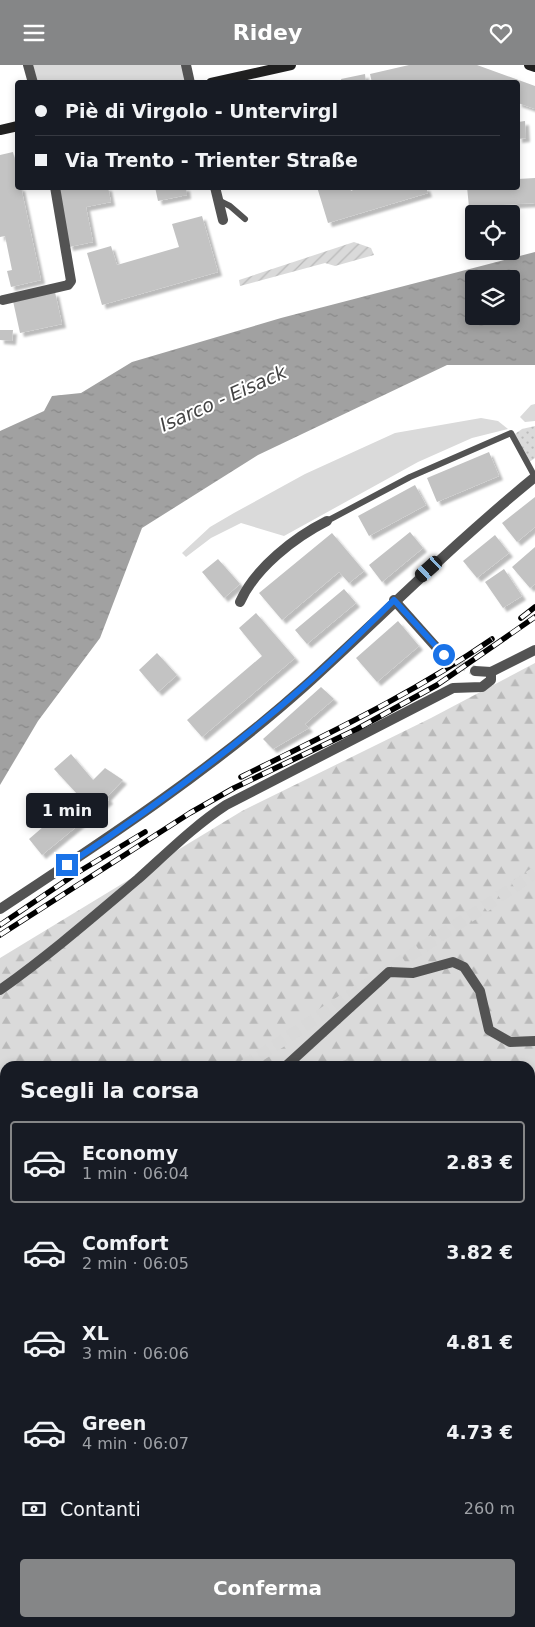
<!DOCTYPE html>
<html lang="it">
<head>
<meta charset="utf-8">
<style>
	:root { --surface:#171b24; --page:#242831; --text:#f1f3f6; --muted:#9ea1a6; --line:#363941; --accent:#858687 }
	body { margin:0; font-family:"DejaVu Sans",sans-serif; background:var(--page); color:var(--text); height:100vh; display:flex; flex-direction:column; font-size:19px; white-space:nowrap }
	* { box-sizing:border-box; margin:0 }
	p { font-size:16px; color:var(--muted) }
	.icon { flex:none; width:28px; height:28px; fill:none; stroke:currentColor; stroke-width:2; stroke-linecap:round; stroke-linejoin:round }
	.map { position:relative; flex:1; overflow:hidden }
	.side { position:absolute; left:0px; top:996px; width:535px; height:566px; display:flex; flex-direction:column; background:var(--surface); border-radius:15px 15px 0 0; box-shadow:0 2px 8px #0003 }
	.side>* { flex:none }
	.hud { position:absolute; left:15px; top:15px; width:505px; height:110px; border-radius:5px; box-shadow:0 2px 8px #0003; display:grid; align-content:center; height:110px; padding:0 20px; background:var(--surface) }
	.tools { position:absolute; left:465px; top:140px; display:grid; gap:10px }
	.tools a { display:grid; place-items:center; width:55px; height:55px; border-radius:5px; background:var(--surface); box-shadow:0 2px 8px #0003; font-size:25px }
	.end { position:absolute; width:22px; height:22px; margin:-11px; border:6px solid #1a73e8; background:#fff; box-shadow:0 0 0 2px #fff }
	.from { border-radius:50% }
	.bubble { position:absolute; height:35px; border-radius:5px; background:var(--surface); box-shadow:0 2px 8px #0003; font-size:16px; font-weight:600; line-height:35px; text-align:center }
	.car { position:absolute; width:15px; height:30px; margin:-15px -8px; border-radius:6px; box-shadow:0 0 4px 1px #0007; background:linear-gradient(#222 24%,#8ab4d8 0 40%,#222 0 76%,#8ab4d8 0 86%,#222 0) }
	.hud b { display:flex; align-items:center; gap:18px; height:48px; font-size:19px }
	.hud b+b { border-top:1px solid var(--line) }
	.hud i { width:12px; height:12px; background:var(--text) }
	ul { padding:0; list-style:none }
	li { display:flex; align-items:center; gap:15px; height:82px; margin:0 10px 8px; padding:0 10px; border:2px solid transparent; border-radius:5px }
	li div { flex:1 }
	li b { display:block; font-size:19px }
	li em { font-style:normal; font-weight:600 }
	li.selected { border-color:var(--accent) }
	li>.icon { width:45px; height:45px; stroke-width:1.5 }
	h2 { padding:0 20px; font-size:22px; line-height:60px }
	.pay { display:flex; align-items:center; gap:12px; height:55px; padding:0 20px; font-size:19px }
	.pay p { margin-inline-start:auto }
	.primary-button { display:flex; gap:10px; margin-top:auto; padding:10px 20px }
	.primary-button a { flex:1; height:58px; border-radius:5px; background:var(--accent); color:#fff; font-size:20px; font-weight:600; line-height:58px; text-align:center }
	header { display:flex; justify-content:space-between; align-items:center; height:65px; padding:0 20px; background:var(--accent); color:#fff; font-size:22px; font-weight:600 }
	.map>svg:first-child { display:block }
	.grass { fill:url(#grass-dots) }
	.forest { fill:url(#forest-firs) }
	.park { fill:#dadada }
	.garden { fill:url(#garden-furrows) }
	.water { fill:url(#water-ripples); fill-rule:evenodd }
	.building { fill:#c3c3c3; filter:url(#shadow) }
	.lines { fill:none; stroke-linecap:round; stroke-linejoin:round }
	.minor-tunnel { stroke:#d9d9d9; stroke-width:10; stroke-dasharray:10 5; stroke-linecap:butt }
	.primary-tunnel { stroke:#d9d9d9; stroke-width:12; stroke-dasharray:12 6; stroke-linecap:butt }
	.motorway-tunnel { stroke:#d9d9d9; stroke-width:15; stroke-dasharray:15 8; stroke-linecap:butt }
	.service { stroke:#535353; stroke-width:6 }
	.minor { stroke:#535353; stroke-width:10 }
	.tertiary { stroke:#535353; stroke-width:10 }
	.secondary { stroke:#202020; stroke-width:10 }
	.rail-casing { stroke:#000; stroke-width:5.5 }
	.rail { stroke:#fff; stroke-width:4; stroke-dasharray:11; stroke-linecap:butt }
	.route { stroke:#1a73e8; stroke-width:6 }
	.labels { text-anchor:middle; dominant-baseline:central; stroke-width:4; stroke-linejoin:round; paint-order:stroke }
	.water-label { font-size:19px; font-style:italic; fill:#424242; stroke:#fff }
</style>
</head>
<body>
<header><svg class="icon" aria-label="menu" viewBox="0 0 24 24"><path d="M4 6h16M4 12h16M4 18h16"/></svg>Ridey<svg class="icon" aria-label="heart" viewBox="0 0 24 24"><path d="M12 20l-8-8c-3-5 5-10 8-4 3-6 11-1 8 4z"/></svg></header>
<div class="map">
<svg width="535" height="1562" viewBox="0 0 535 1562">
	<defs>
		<pattern id="grass-dots" width="8" height="8" patternUnits="userSpaceOnUse" patternTransform="scale(1.25)"><rect width="8" height="8" fill="#dadada"/><path d="M2 2h.1M6 6h.1" fill="none" stroke="#b9b9b9" stroke-width="1.8" stroke-linecap="round"/></pattern>
		<pattern id="forest-firs" width="22" height="20" patternUnits="userSpaceOnUse" patternTransform="scale(1.25)"><rect width="22" height="20" fill="#dadada"/><path d="M5 1l3.5 6h-7zM16 11l3.5 6h-7z" fill="#b9b9b9"/></pattern>
		<pattern id="garden-furrows" width="10" height="10" patternUnits="userSpaceOnUse" patternTransform="scale(1.25)"><rect width="10" height="10" fill="#dadada"/><path d="M-1 1l2-2M0 10L10 0M9 11l2-2" fill="none" stroke="#b9b9b9"/></pattern>
		<pattern id="water-ripples" width="26" height="14" patternUnits="userSpaceOnUse" patternTransform="scale(1.25)"><rect width="26" height="14" fill="#a1a1a1"/><path d="M2 4q2-2 4 0t4 0M15 11q2-2 4 0t4 0" fill="none" stroke="#898989"/></pattern>
		<filter id="shadow"><feDropShadow dx="4" dy="4" stdDeviation="1" flood-color="#0004"/></filter>
	</defs>
	<rect width="100%" height="100%" fill="#fff"/>
	<path class="grass" d="M535,361V393L528,398L515,369L522,364Z"/>
	<path class="forest" d="M535,598V1072L530,1073V1001H5V1326H0V893L242,746L431,653Z
		M535,1222V1465L530,1472V1223Z
		M0,1395L5,1398V1485L0,1484Z"/>
	<path class="park" d="M28,0H186L190,17H33Z
		M535,339V356L525,357L520,352L531,340Z
		M481,353L498,356L508,364L472,373L418,397L284,471L241,458L211,473L186,492L182,488L210,462L234,448L305,409L395,368Z"/>
	<path class="garden" d="M354,177L371,183L374,190L335,201L325,198L240,221L239,215Z"/>
	<path class="water" d="M535,187V300H447L258,390L142,463L100,573L38,656L0,720V366L44,346L52,331L81,328L132,297L281,253ZM474,214H511V251H474Z"/>
	<path class="building" d="M409,0H477L535,21V44L518,38V18H372L370,9Z
		M365,9L366,18H342L341,14Z
		M525,56L526,73L518,74V57Z
		M13,87L18,107V122H21L41,215L11,222L7,206L12,205L5,171L0,172V90Z
		M535,113V138L469,142L467,122H518V114Z
		M69,122H108L111,137L86,142L93,177L69,182L57,125Z
		M155,122H186L187,130L158,136Z
		M317,122H350L351,126L359,122H426L428,128L328,158Z
		M202,151L218,207L102,240L87,188L111,181L117,200L179,182L172,159Z
		M55,227L62,259L20,268L13,236Z
		M0,265H13L12,276L0,275Z
		M489,387L499,411L437,437L427,413Z
		M415,420L426,440L369,471L358,451Z
		M535,432V462L517,477L502,458Z
		M410,467L423,483L382,517L369,500Z
		M332,468L364,506L349,518L339,507L282,555L259,528Z
		M495,470L509,488L477,513L463,496Z
		M535,482V519L530,523L512,502Z
		M218,494L240,519L224,533L202,507Z
		M504,504L522,531L503,543L485,517Z
		M344,524L356,538L307,579L295,565Z
		M256,548L295,593L202,672L187,655L262,591L239,563Z
		M398,556L419,581L377,617L356,593Z
		M157,588L177,610L158,627L139,605Z
		M321,622L334,634L305,659L309,663L273,684L263,674Z
		M71,689L93,715L105,703L123,715L107,732L109,735L42,790L29,774L79,731L54,704Z
		M348,994L350,1001H335L334,999Z
		M0,1494L5,1495V1517L0,1515Z
		M65,1558H87L85,1562H75Z"/>
	<g class="lines">
		<path class="minor-tunnel" d="M444,591L475,606"/>
		<path class="primary-tunnel" d="M244,1001L535,808
			M0,1162L5,1159"/>
		<path class="motorway-tunnel" d="M530,1042L535,1041
			M530,1066L535,1065
			M0,1167L5,1166
			M0,1191L5,1189"/>
		<path class="service" d="M218,135L230,141L245,154
			M327,456L410,412L511,368L535,412"/>
		<path class="minor" d="M28,0L33,18
			M186,0L190,18
			M215,122L223,155
			M3,235L68,220L71,216L55,122
			M394,535L444,591
			M240,537C255,503 295,472 327,456
			M475,606L491,607L535,585
			M0,925C48,891 93,852 138,814C167,788 194,761 226,740L453,623L482,622L491,615V607
			M286,1001L389,907L413,908L453,897L464,902L480,926L489,965L510,977L535,976
			M0,1213L5,1221
			M0,1236L5,1241
			M0,1298H5
			M0,1557L24,1562"/>
		<path class="tertiary" d="M0,844C105,775 211,705 305,621C382,551 454,478 535,412"/>
		<path class="secondary" d="M529,0L535,2
			M211,18L291,0
			M0,65L18,61"/>
		<defs>
			<path id="rail" d="M521,553L535,542
				M241,712C327,669 413,629 492,574
				M0,860L80,806L145,767
				M0,870L190,748L234,723L357,664L437,620L535,552"/>
		</defs>
		<use href="#rail" class="rail-casing"/>
		<use href="#rail" class="rail"/>
	</g>
	<g class="lines">
		<path class="route" d="M67,800C149,746 229,687 303,622C335,595 364,564 394,535L444,590"/>
	</g>
	<g class="labels">
		<g class="water-label">
			<text transform="translate(223 333) rotate(-24)">Isarco - Eisack</text>
		</g>
	</g>
</svg>
<div class="tools">
<a><svg class="icon" aria-label="locate" viewBox="0 0 24 24"><circle cx="12" cy="12" r="6"/><path d="M12 2v4M12 18v4M2 12h4M18 12h4"/></svg></a>
<a><svg class="icon" aria-label="layers" viewBox="0 0 24 24"><path d="M12 4l9 5-9 5-9-5zM3 14l9 5 9-5"/></svg></a>
</div>
<i class="end from" style="left:444px;top:590px"></i>
<i class="end" style="left:67px;top:800px"></i>
<div class="bubble" style="left:26px;top:728px;width:82px">1 min</div>
<i class="car" style="left:429px;top:504px;rotate:228deg"></i>
<div class="hud">
<b><i class="from"></i>Piè di Virgolo - Untervirgl</b>
<b><i></i>Via Trento - Trienter Straße</b>
</div>
<section class="side">
<h2>Scegli la corsa</h2>
<ul>
<li class="selected"><svg class="icon" aria-label="car" viewBox="0 0 24 24"><path d="M5 17H2v-5l4-1 3-4h7l3 4 3 1v5h-3M9 17h6M6 11h13"/><circle cx="7" cy="17" r="2"/><circle cx="17" cy="17" r="2"/></svg><div><b>Economy</b><p>1 min · 06:04</p></div><em>2.83 €</em></li>
<li><svg class="icon" aria-label="car" viewBox="0 0 24 24"><path d="M5 17H2v-5l4-1 3-4h7l3 4 3 1v5h-3M9 17h6M6 11h13"/><circle cx="7" cy="17" r="2"/><circle cx="17" cy="17" r="2"/></svg><div><b>Comfort</b><p>2 min · 06:05</p></div><em>3.82 €</em></li>
<li><svg class="icon" aria-label="car" viewBox="0 0 24 24"><path d="M5 17H2v-5l4-1 3-4h7l3 4 3 1v5h-3M9 17h6M6 11h13"/><circle cx="7" cy="17" r="2"/><circle cx="17" cy="17" r="2"/></svg><div><b>XL</b><p>3 min · 06:06</p></div><em>4.81 €</em></li>
<li><svg class="icon" aria-label="car" viewBox="0 0 24 24"><path d="M5 17H2v-5l4-1 3-4h7l3 4 3 1v5h-3M9 17h6M6 11h13"/><circle cx="7" cy="17" r="2"/><circle cx="17" cy="17" r="2"/></svg><div><b>Green</b><p>4 min · 06:07</p></div><em>4.73 €</em></li>
</ul>
<div class="pay"><svg class="icon" aria-label="cash" viewBox="0 0 24 24"><path d="M3 7h18v10H3z"/><circle cx="12" cy="12" r="2"/></svg>Contanti<p>260 m</p></div>
<div class="primary-button"><a>Conferma</a></div>
</section>
</div>
</body>
</html>
